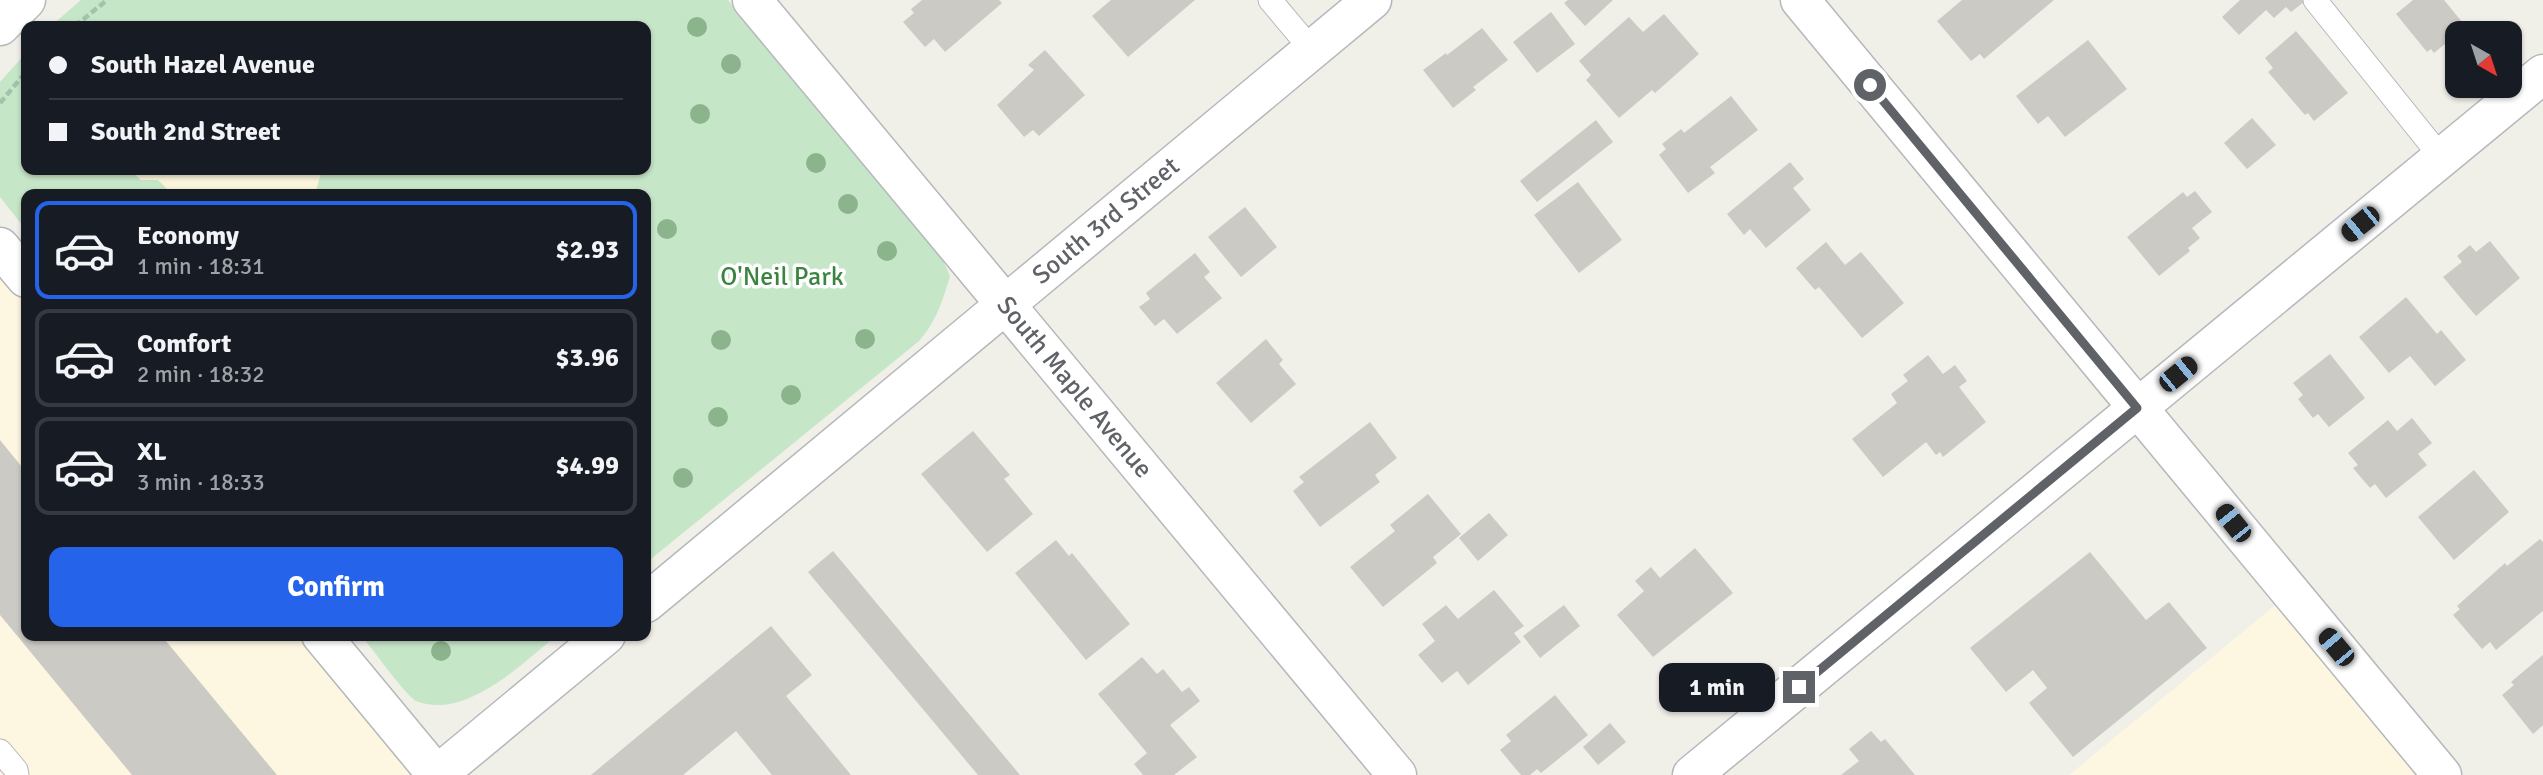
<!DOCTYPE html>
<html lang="en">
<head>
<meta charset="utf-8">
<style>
	:root { --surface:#171b24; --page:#20242c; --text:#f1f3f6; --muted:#9ea1a6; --line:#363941; --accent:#2563eb }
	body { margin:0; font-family:Signika,sans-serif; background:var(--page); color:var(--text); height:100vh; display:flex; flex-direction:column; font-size:26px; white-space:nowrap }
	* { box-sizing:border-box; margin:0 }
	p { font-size:23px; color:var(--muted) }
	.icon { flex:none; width:38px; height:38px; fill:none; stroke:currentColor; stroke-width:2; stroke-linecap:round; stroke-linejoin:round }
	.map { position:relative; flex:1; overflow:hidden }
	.sheet { position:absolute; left:21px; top:189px; width:630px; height:452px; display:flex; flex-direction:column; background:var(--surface); border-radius:14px; box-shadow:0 2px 5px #0004 }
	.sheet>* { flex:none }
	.top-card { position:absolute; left:21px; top:21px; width:630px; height:154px; border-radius:14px; box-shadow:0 2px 5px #0004; display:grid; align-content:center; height:154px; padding:0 28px; background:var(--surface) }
	.needle { width:46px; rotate:141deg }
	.tools { position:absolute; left:2445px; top:21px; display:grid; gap:14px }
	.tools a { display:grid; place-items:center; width:77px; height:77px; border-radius:14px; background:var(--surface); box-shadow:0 2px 5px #0004; font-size:35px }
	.end { position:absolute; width:32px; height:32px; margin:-16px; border:9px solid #5f6267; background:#fff; box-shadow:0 0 0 4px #fff }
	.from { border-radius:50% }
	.bubble { position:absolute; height:49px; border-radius:14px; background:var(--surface); box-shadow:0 2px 5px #0004; font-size:23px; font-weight:800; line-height:49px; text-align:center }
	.car { position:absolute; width:21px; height:42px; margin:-21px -10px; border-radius:9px; box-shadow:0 0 5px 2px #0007; background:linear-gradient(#222 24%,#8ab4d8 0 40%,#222 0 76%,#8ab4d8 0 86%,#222 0) }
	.top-card b { display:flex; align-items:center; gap:24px; height:66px; font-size:26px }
	.top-card b+b { border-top:2px solid var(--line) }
	.top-card i { width:18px; height:18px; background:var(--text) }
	ul { padding:12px 0 0; list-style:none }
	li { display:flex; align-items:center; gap:21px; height:98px; margin:0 14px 10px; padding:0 14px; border:4px solid var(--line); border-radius:14px }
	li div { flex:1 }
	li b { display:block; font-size:26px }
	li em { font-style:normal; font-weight:800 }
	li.selected { border-color:var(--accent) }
	li>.icon { width:63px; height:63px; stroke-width:1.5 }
	.action { display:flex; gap:14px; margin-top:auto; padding:14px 28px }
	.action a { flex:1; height:80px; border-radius:14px; background:var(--accent); color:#fff; font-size:28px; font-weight:800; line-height:80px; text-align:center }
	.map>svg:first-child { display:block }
	.commercial { fill:#fdf7e1 }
	.green { fill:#c6e6c8 }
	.sand { fill:#f9f4da }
	.building { fill:#cccac4 }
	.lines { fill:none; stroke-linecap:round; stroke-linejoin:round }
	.lane-casing { stroke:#b5b7bb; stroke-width:25 }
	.street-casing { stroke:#b5b7bb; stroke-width:41 }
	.secondary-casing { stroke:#b6b9be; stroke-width:41 }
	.path { stroke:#9ec4ab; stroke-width:4.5; stroke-dasharray:7 3.5; stroke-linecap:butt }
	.lane { stroke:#fff; stroke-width:23 }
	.street { stroke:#fff; stroke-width:38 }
	.secondary { stroke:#fff; stroke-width:38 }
	.tree { fill:#8cb48c }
	.route { stroke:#5f6267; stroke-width:9 }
	.labels { text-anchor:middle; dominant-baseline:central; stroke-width:7; stroke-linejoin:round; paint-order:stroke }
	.street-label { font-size:26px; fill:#5f6267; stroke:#fff }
	.park-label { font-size:26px; fill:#3a8440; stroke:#fff }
</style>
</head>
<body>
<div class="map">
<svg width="2543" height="775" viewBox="0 0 2543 775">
	<rect width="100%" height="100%" fill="#f0efe8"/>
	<path class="commercial" d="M0,247L26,278V635H321L437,775H0Z
		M2278,603L2419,775H2069Z"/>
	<path class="green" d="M81,0H728L940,254L950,276C943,300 936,322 919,341L646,563V194H26V230L0,197V82L26,53V170H646V26H51Z
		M361,635H557C523,663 465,721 416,701C406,696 371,647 361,635Z"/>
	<path class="sand" d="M130,170H322L315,194H172L158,180H141Z"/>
	<path class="building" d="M922,0H999L1002,3L945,52L934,39L925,47L903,22L914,13L911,9Z
		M1111,0H1195L1128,57L1092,16Z
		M1568,0H1613L1585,26L1564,3Z
		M1962,0H2054L1984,59L1980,54L1971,61L1937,21Z
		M2240,0H2302L2304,2L2291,12L2286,7L2274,18L2266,10L2239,35L2222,17Z
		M2413,0H2444L2463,23L2453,30L2457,34L2434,53L2431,49L2427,52L2396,14Z
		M1551,12L1575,44L1537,73L1513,42Z
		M1664,14L1699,54L1655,93L1652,90L1619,118L1586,80L1591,75L1579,61L1629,17L1643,32Z
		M1482,28L1508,60L1473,87L1476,90L1453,108L1423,70L1446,53L1447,55Z
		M2296,31L2348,93L2314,121L2308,113L2305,115L2268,72L2273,68L2265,58Z
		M2088,40L2127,89L2065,137L2048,116L2038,124L2016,96Z
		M1045,50L1085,95L1039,136L1033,130L1024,137L997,105L1034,70L1028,65Z
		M1731,96L1758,130L1710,167L1715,173L1688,193L1659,155L1666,149L1662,144L1681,129L1684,133Z
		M2252,118L2276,145L2247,169L2224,143Z
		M1596,120L1613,142L1537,202L1520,181Z
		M1790,162L1804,179L1793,188L1811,210L1766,248L1750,229L1744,235L1727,214Z
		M1578,182L1622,240L1579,273L1534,215Z
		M2195,191L2212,212L2192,228L2200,238L2188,248L2190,251L2159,276L2127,237L2183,192L2187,197Z
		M1245,207L1277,247L1241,277L1208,237Z
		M2490,241L2520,278L2476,316L2443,277L2462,262L2457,256L2470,245L2476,252Z
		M1826,242L1845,265L1861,252L1904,303L1862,338L1819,287L1815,290L1796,268Z
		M1195,253L1210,272L1204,277L1222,298L1177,334L1164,319L1155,326L1139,307L1150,299L1146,293Z
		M2406,297L2437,334L2441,330L2466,360L2435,386L2410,356L2389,373L2359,337Z
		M1266,339L1283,360L1279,364L1296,384L1251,423L1216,383Z
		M2330,354L2365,398L2329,427L2318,414L2313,418L2298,399L2303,395L2293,383Z
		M1928,355L1943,374L1955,365L1967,381L1959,387L1986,422L1943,457L1940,452L1936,455L1926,442L1883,477L1852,439L1897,403L1891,394L1908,381L1903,375Z
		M2412,418L2432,443L2418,454L2427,465L2386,498L2375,484L2370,488L2353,468L2358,465L2348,453L2388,420L2397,431Z
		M1370,422L1397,458L1375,475L1380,482L1320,527L1293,491L1304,482L1299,477Z
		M973,431L1010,475L1004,479L1033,514L987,552L921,474Z
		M0,440L26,472V635H161L277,775H132L0,615Z
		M2474,470L2509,512L2454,560L2418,517Z
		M1428,494L1461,534L1433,557L1437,563L1383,607L1350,567L1395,531L1390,525Z
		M1489,513L1508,535L1478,561L1459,538Z
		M2540,539L2543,542V611L2496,650L2490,642L2482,649L2453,615L2460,609L2457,606L2505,563L2507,566Z
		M1056,540L1069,556L1072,553L1130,624L1086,660L1015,573Z
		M1695,548L1733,593L1653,657L1617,615L1644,591L1635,581L1651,567L1660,578Z
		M833,551L1020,775H978L808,572Z
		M2090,552L2146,620L2169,602L2207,648L2073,757L2029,703L2047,688L2033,670L2006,692L1970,648Z
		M1494,590L1524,626L1514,633L1521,642L1468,685L1457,671L1442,683L1418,655L1435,641L1422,624L1446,605L1458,619Z
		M1564,605L1580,626L1540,658L1523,636Z
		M771,626L812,675L786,696L851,775H772L736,731L683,775H591Z
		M2543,655V725L2533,734L2502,695L2514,685L2511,682Z
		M1142,657L1157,674L1163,669L1182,692L1189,687L1200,701L1170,725L1197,757L1174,775H1143L1134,764L1147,753L1098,694Z
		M1555,695L1588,735L1541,773L1537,769L1530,775H1521L1500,750L1511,741L1506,735Z
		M1610,723L1626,742L1598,765L1583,747Z
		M1871,731L1881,742L1885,739L1915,775H1841L1859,761L1849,749Z"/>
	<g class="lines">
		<defs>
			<path id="lane" d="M1270,0L1312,50
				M2315,0L2441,157
				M0,751L16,770L17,775"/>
			<g id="street">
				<path id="s1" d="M752,0L1397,775"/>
				<path d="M1800,0L2442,775"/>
				<path d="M0,247L26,278"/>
				<path id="s2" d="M646,603L1372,0"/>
				<path d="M321,635L437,775"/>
				<path d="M437,775L606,635"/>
				<path d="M1692,775L2543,74"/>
			</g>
			<path id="secondary" d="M0,26L26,0"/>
		</defs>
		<use href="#lane" class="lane-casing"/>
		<use href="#street" class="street-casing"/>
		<use href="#secondary" class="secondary-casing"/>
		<path class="path" d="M75,26L107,0
			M0,103L26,72"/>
		<use href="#lane" class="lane"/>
		<use href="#street" class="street"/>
		<use href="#secondary" class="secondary"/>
	</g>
	<g class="tree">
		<circle cx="697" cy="27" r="10"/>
		<circle cx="731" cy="64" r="10"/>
		<circle cx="700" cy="114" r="10"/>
		<circle cx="816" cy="163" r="10"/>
		<circle cx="848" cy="204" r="10"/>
		<circle cx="667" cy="229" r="10"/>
		<circle cx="887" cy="251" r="10"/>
		<circle cx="865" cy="339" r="10"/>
		<circle cx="721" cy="340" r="10"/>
		<circle cx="791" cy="395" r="10"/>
		<circle cx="718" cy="417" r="10"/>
		<circle cx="683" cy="478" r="10"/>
		<circle cx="441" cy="651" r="10"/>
	</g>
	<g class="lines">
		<path class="route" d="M1799,687L2137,408L1870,85"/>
	</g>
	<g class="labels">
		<g class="street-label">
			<text stroke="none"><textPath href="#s2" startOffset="598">South 3rd Street</textPath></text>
			<text stroke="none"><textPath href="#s1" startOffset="504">South Maple Avenue</textPath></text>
		</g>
		<g class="park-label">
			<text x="782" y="277">O'Neil Park</text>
		</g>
	</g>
</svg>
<div class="tools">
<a><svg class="needle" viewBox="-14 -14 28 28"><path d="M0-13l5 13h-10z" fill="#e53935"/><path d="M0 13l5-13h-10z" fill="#9ea1a6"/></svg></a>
</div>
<i class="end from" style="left:1870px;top:85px"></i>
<i class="end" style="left:1799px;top:687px"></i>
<div class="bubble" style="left:1659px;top:663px;width:116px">1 min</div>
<i class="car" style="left:2360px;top:224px;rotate:231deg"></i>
<i class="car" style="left:2178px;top:374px;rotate:51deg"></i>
<i class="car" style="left:2233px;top:523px;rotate:321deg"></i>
<i class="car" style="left:2336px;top:647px;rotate:320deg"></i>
<div class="top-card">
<b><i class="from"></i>South Hazel Avenue</b>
<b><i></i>South 2nd Street</b>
</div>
<section class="sheet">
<ul>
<li class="selected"><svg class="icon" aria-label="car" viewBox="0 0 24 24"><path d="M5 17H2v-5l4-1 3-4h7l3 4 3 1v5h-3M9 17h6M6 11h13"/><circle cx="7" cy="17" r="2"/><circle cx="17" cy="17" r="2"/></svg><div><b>Economy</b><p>1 min · 18:31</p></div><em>$2.93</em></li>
<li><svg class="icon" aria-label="car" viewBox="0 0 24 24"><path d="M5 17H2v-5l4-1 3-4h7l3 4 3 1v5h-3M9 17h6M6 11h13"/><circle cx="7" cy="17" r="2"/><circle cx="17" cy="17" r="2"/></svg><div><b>Comfort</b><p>2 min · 18:32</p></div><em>$3.96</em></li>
<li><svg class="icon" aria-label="car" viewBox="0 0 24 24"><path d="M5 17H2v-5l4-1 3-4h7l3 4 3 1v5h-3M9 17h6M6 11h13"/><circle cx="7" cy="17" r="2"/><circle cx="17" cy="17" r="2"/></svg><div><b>XL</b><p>3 min · 18:33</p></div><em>$4.99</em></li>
</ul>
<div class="action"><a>Confirm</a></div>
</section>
</div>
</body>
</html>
